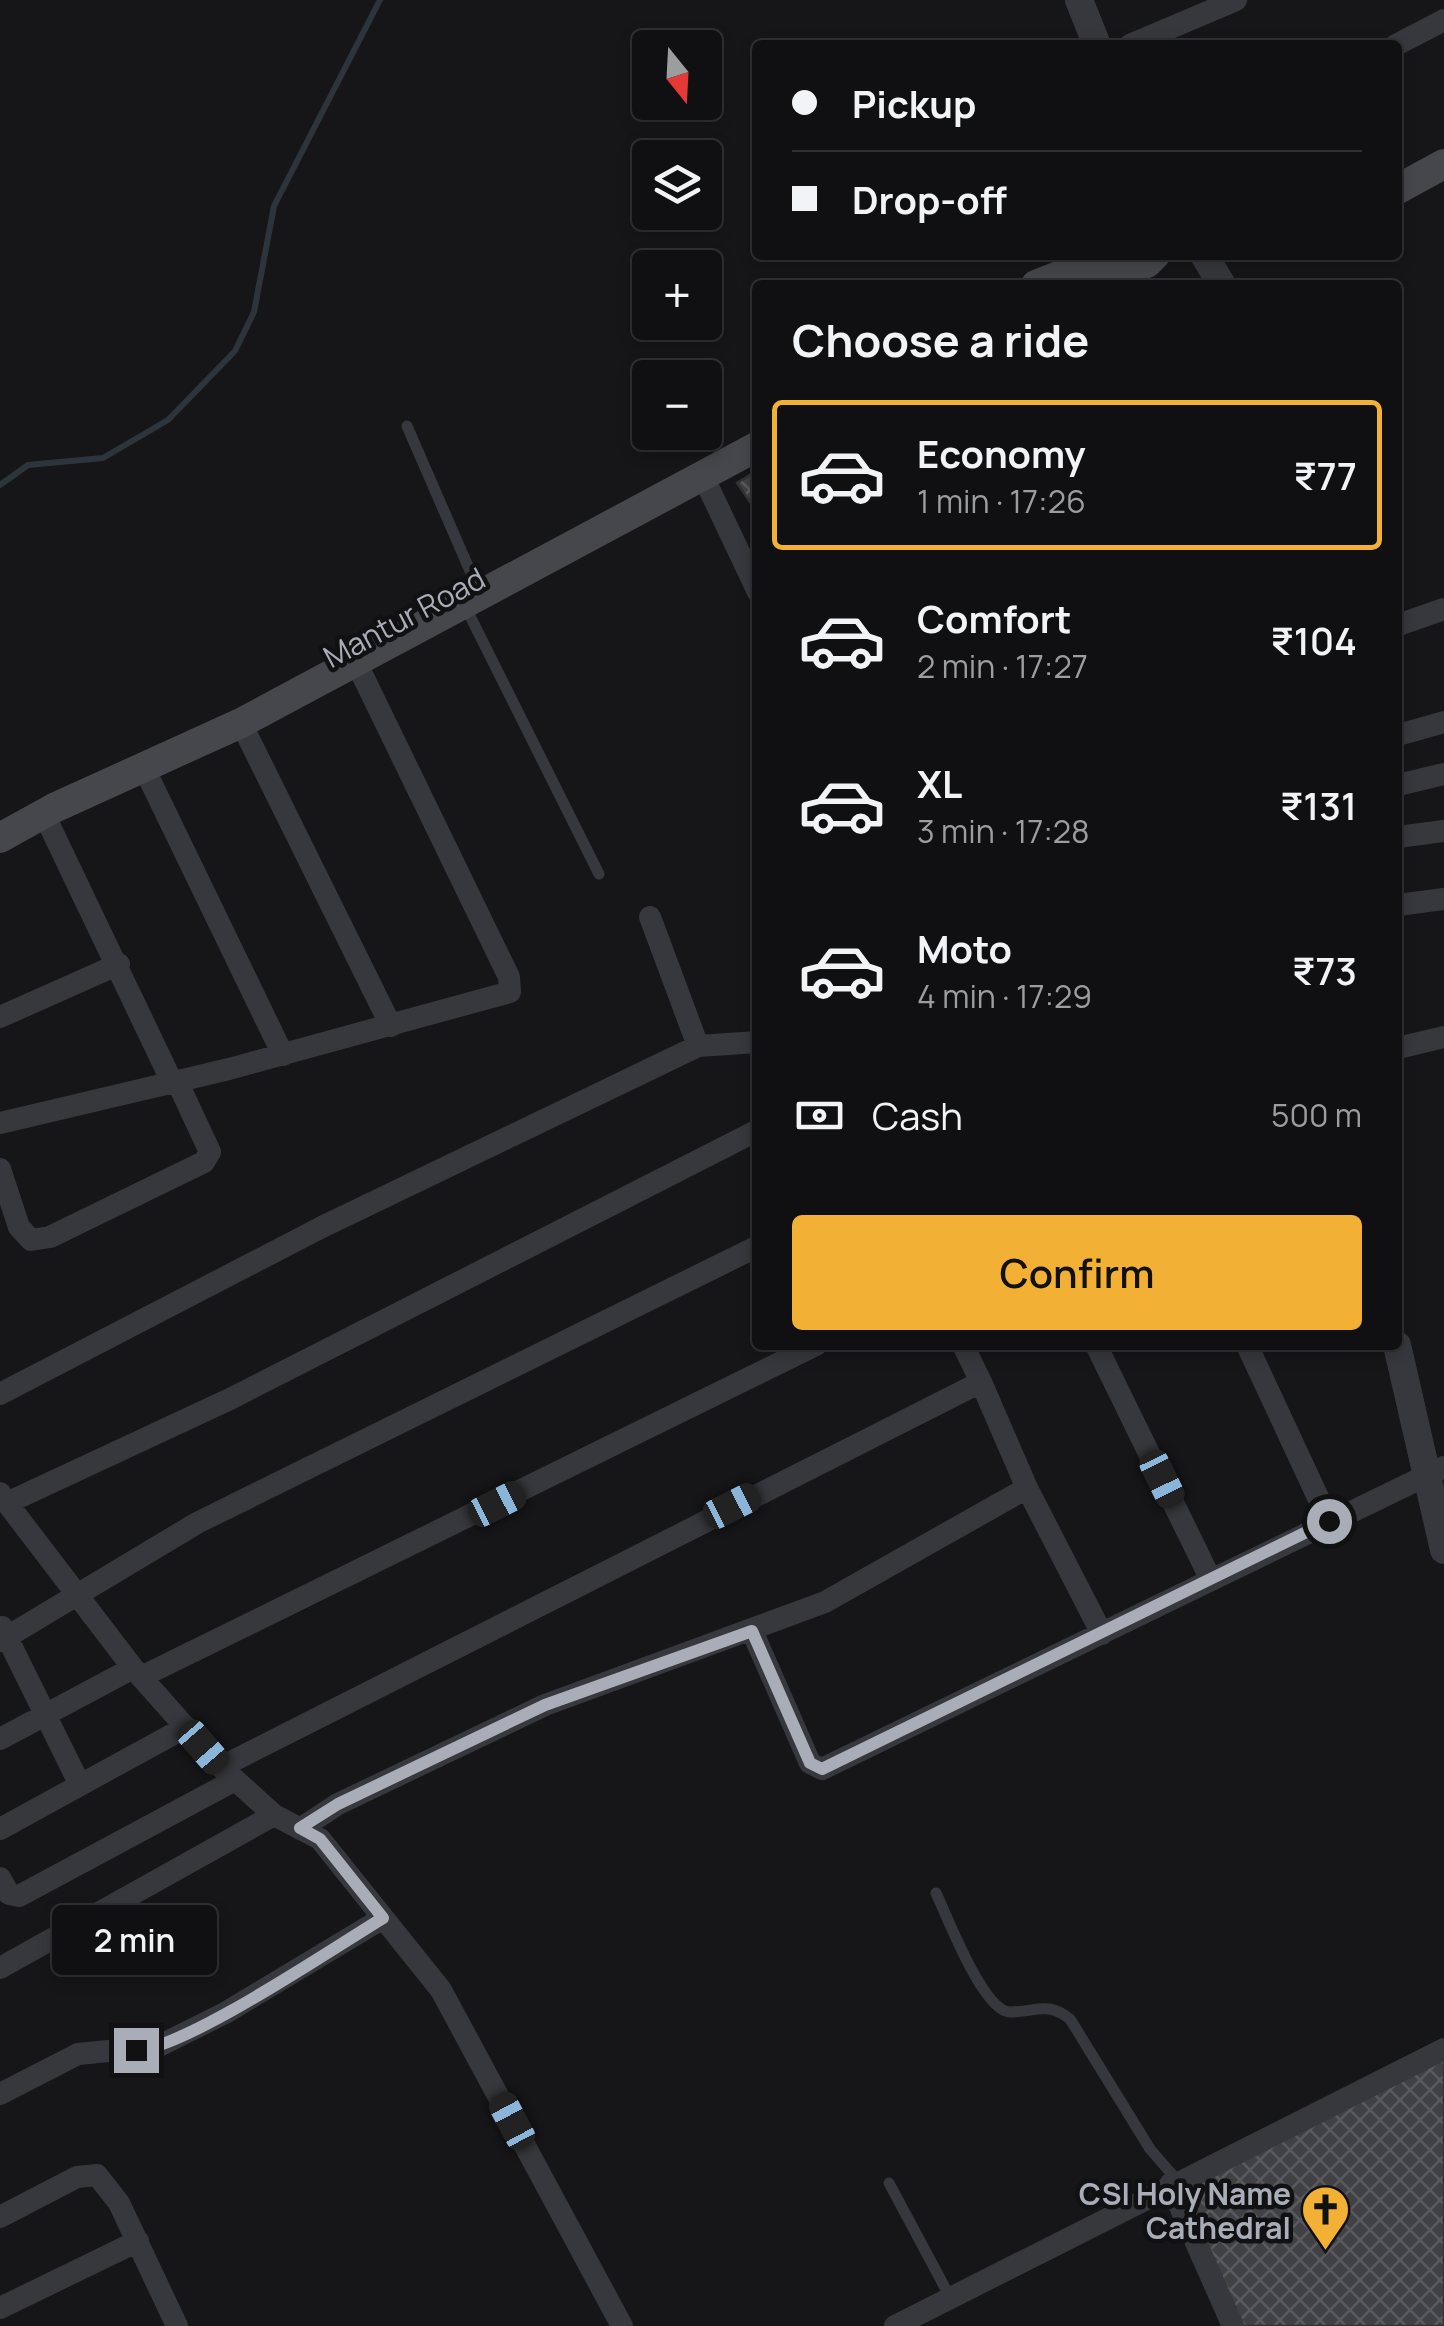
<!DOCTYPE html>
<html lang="en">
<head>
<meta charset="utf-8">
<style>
	:root { --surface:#101012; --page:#1e1e20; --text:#f1f3f6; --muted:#9c9d9f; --line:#303032; --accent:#f2b134 }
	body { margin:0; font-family:Manrope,sans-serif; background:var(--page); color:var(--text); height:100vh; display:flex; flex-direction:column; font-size:38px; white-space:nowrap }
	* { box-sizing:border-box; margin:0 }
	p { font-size:32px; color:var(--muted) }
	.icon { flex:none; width:55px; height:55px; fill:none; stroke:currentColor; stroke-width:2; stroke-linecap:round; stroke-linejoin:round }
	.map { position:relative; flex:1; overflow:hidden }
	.sheet { position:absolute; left:752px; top:280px; width:650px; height:1070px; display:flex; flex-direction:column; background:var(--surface); border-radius:10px; box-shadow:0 5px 15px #0003,0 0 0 2px var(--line) }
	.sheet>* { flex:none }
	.banner { position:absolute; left:752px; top:40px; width:650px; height:220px; border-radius:10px; box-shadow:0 5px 15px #0003,0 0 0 2px var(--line); display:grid; align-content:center; height:220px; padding:0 40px; background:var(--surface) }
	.needle { width:65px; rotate:162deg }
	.buttons { position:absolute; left:632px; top:30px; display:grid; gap:20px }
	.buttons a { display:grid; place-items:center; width:90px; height:90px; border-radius:10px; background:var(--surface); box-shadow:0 5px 15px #0003,0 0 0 2px var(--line); font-size:50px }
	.end { position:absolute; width:45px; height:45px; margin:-22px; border:12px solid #a8adb8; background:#111; box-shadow:0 0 0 5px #111 }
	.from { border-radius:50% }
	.bubble { position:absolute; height:70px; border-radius:10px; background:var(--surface); box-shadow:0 5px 15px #0003,0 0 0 2px var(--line); font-size:32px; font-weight:600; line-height:70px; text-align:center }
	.car { position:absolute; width:30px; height:60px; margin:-30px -15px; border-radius:12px; box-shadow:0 0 8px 2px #0007; background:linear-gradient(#222 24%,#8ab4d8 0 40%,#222 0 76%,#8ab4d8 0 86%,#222 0) }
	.banner b { display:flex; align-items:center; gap:35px; height:95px; font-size:38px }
	.banner b+b { border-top:2px solid var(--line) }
	.banner i { width:25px; height:25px; background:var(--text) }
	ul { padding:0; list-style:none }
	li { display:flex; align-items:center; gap:30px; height:150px; margin:0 20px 15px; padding:0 20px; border:5px solid transparent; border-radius:10px }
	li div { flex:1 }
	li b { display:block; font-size:38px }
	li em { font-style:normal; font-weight:600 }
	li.current { border-color:var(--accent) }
	li>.icon { width:90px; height:90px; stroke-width:1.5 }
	h2 { padding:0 40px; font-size:45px; line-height:120px }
	.pay { display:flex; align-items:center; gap:25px; height:110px; padding:0 40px; font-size:38px }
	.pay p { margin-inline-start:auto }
	.action { display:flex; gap:20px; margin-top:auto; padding:20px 40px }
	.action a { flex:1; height:115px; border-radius:10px; background:var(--accent); color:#111; font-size:40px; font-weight:600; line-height:115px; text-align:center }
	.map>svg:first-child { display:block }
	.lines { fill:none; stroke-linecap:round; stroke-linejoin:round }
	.stream { stroke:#2c353c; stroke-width:6 }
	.building { fill:url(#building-cross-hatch); stroke:#303034; stroke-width:2.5; filter:url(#shadow) }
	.service { stroke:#37383d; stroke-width:11 }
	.minor { stroke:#37383d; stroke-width:22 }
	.tertiary { stroke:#37383d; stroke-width:28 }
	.secondary { stroke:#45474d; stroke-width:30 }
	.route { stroke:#a8adb8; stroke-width:12 }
	.labels { text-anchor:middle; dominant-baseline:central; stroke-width:9; stroke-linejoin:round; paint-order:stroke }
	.street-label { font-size:30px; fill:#a8adb8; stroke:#111113 }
	.poi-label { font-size:30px; font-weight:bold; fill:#a8adb8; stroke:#111113; text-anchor:end }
</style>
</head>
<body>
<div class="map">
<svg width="1444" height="2326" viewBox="0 0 1444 2326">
	<defs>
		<pattern id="building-cross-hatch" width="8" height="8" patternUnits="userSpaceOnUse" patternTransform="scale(2.5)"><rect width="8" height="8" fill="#404145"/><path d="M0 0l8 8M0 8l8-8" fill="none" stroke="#595a5e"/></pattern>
		<filter id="shadow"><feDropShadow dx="7" dy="7" stdDeviation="0" flood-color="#0009"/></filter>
	</defs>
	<rect width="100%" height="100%" fill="#161618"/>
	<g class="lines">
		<path class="stream" d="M0,485L28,465L103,458L168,420L235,351L254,312L274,206L380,0"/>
	</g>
	<path class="building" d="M758,470V514L737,483Z
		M1444,2049V2326H1240L1177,2180Z"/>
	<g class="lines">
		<path class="service" d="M407,426L474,580
			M465,606L599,874
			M936,1893C948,1918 983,2011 1010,2012C1036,2012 1047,2001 1070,2019L1150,2149L1177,2180
			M889,2183L950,2297"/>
		<path class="minor" d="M1130,45L1236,0
			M1396,45L1444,20
			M703,476L758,592
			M1398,625L1444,609
			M241,723L391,1026
			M1398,735L1444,722
			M145,770L283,1055
			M1398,785L1444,774
			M44,814L172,1082
			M1398,837L1444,831
			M1398,905L1444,899
			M650,917L698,1046L758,1042
			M0,1017L119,964
			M1398,1048L1444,1037
			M0,1123L229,1069L510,992L509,977L356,662
			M0,1169L19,1227L31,1240L50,1237L204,1162L210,1152L177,1081
			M1096,1345L1211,1580
			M1247,1345L1329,1521
			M981,1382L1027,1488L1102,1634
			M0,1394L322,1227L698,1046
			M0,1493L7,1503L230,1399L758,1130
			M7,1503L133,1668L221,1767L274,1815L320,1839L441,1990L622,2326
			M2,1627L80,1785
			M752,1631L810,1763L822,1769L1444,1467
			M0,1641L197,1523L758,1246
			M141,1677L816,1345
			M0,1739L133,1668
			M221,1767L981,1382L963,1345
			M0,1829L186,1727
			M300,1829L338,1804L545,1705L825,1602L1027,1488
			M0,1878L9,1894L19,1896L235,1780
			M0,1968L274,1815
			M0,2094L78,2054L159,2046L225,2013L383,1918
			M1170,2184L1233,2326
			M0,2217L77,2177L97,2175L119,2203L177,2326
			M0,2308L138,2241
			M895,2326L1444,2049"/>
		<path class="tertiary" d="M1079,0L1097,45
			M1204,255L1222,285
			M1397,1345L1444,1550"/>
		<path class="secondary" d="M1398,189L1444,164
			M1036,285L1111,255
			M1087,285L1147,263L1155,255
			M0,838L54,808L241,723L758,446"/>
	</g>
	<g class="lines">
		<path class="route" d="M136,2050C183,2050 335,1947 383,1918L320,1839L300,1828L338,1804L545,1705L752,1631L810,1763L822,1769L1329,1521"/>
	</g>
	<defs>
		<symbol id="church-pin" viewBox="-11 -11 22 30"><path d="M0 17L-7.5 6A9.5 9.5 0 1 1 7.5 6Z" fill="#f2b134" stroke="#111113"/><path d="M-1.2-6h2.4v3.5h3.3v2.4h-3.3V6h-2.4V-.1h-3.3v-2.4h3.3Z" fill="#111"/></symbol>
	</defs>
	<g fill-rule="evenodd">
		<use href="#church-pin" x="1298" y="2182" width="55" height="75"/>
	</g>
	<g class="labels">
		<g class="street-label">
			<text transform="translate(404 617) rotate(-28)">Mantur Road</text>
		</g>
		<g class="poi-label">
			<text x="1291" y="2193">CSI Holy Name<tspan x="1291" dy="34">Cathedral</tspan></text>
		</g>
	</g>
</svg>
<div class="buttons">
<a><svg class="needle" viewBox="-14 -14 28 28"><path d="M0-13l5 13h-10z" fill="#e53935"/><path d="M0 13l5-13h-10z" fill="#9c9d9f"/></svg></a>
<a><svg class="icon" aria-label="layers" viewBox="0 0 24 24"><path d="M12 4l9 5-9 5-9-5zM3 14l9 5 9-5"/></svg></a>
<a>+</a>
<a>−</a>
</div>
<i class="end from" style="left:1329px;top:1521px"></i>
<i class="end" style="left:136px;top:2050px"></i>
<div class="bubble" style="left:52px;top:1905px;width:165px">2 min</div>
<i class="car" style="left:1162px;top:1479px;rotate:154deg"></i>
<i class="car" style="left:497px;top:1504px;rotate:63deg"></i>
<i class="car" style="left:732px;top:1506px;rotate:63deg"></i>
<i class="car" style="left:203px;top:1747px;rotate:139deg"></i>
<i class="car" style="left:512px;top:2121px;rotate:332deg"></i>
<div class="banner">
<b><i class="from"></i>Pickup</b>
<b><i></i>Drop-off</b>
</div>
<section class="sheet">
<h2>Choose a ride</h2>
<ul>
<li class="current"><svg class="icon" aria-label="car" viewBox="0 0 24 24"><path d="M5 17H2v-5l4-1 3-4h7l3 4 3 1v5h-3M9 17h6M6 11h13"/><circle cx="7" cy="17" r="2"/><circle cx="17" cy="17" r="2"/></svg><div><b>Economy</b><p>1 min · 17:26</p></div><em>₹77</em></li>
<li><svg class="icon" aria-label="car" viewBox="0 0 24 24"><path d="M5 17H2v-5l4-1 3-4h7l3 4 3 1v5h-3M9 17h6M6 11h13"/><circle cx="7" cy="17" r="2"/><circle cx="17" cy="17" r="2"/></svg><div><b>Comfort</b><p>2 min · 17:27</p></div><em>₹104</em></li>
<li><svg class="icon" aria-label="car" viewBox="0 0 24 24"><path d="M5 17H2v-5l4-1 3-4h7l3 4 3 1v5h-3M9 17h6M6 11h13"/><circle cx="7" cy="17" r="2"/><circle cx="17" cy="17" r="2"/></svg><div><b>XL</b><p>3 min · 17:28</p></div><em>₹131</em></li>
<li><svg class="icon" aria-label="car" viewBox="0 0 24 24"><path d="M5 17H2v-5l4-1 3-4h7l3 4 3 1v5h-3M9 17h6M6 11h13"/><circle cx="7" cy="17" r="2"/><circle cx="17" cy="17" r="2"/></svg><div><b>Moto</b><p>4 min · 17:29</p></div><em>₹73</em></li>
</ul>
<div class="pay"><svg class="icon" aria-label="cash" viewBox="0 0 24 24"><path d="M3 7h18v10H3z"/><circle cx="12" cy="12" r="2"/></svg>Cash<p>500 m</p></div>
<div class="action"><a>Confirm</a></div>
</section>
</div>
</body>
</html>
